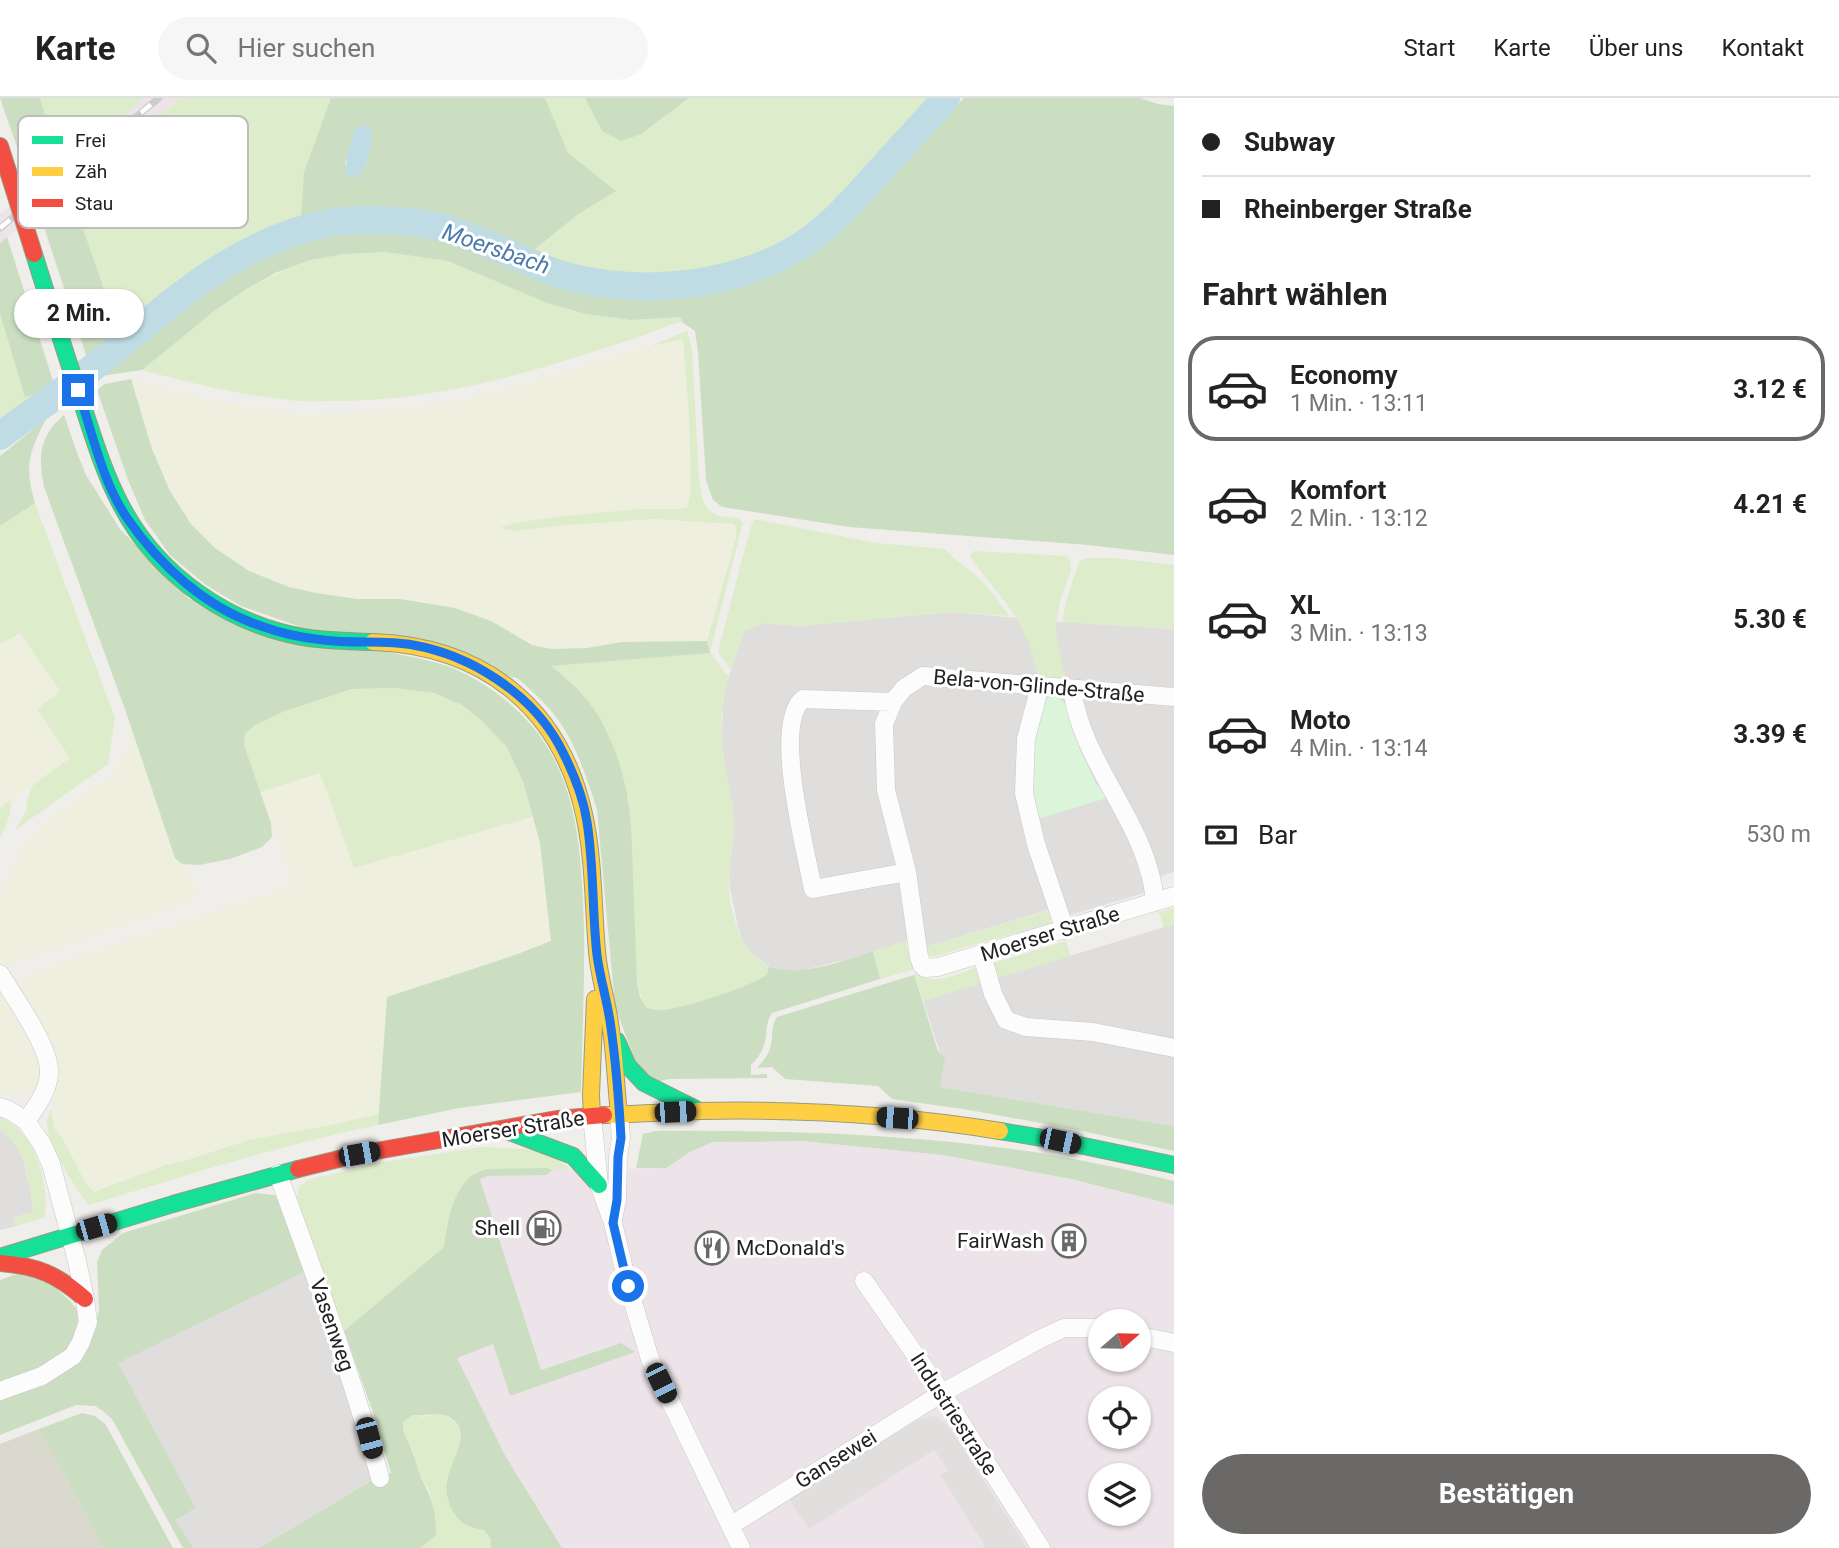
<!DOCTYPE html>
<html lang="de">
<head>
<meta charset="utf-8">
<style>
	:root { --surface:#fff; --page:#f6f6f6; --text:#222; --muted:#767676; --line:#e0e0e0; --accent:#6a6968 }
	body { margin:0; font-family:Roboto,sans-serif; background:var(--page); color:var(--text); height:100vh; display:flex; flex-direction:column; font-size:26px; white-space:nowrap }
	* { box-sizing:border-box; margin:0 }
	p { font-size:23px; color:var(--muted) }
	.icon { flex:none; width:38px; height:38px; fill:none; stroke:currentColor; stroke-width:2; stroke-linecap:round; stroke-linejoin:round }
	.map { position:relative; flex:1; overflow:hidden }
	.sheet { display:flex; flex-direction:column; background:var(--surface); width:665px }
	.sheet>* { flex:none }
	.hud { display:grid; align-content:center; height:154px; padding:0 28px; background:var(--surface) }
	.needle { width:46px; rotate:70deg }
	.controls { position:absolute; left:1088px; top:1211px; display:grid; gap:14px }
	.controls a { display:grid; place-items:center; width:63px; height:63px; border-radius:50%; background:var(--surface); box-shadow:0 2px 5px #0004; font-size:35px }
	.end { position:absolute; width:32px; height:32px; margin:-16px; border:9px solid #1a73e8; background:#fff; box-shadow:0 0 0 4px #fff }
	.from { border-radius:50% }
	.bubble { position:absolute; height:49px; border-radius:24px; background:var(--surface); box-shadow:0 2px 5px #0004; font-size:23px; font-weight:700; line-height:49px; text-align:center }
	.car { position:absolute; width:21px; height:42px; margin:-21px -10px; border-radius:9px; box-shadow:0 0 5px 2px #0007; background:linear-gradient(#222 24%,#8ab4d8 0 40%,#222 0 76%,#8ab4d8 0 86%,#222 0) }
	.hud b { display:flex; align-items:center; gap:24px; height:66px; font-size:26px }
	.hud b+b { border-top:2px solid var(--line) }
	.hud i { width:18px; height:18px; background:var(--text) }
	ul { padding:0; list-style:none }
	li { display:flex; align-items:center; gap:21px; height:105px; margin:0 14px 10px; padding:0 14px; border:4px solid transparent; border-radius:28px }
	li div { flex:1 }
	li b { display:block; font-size:26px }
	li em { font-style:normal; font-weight:700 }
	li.on { border-color:var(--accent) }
	li>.icon { width:63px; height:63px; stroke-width:1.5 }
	h2 { padding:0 28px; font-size:32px; line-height:84px }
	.pay { display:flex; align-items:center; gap:18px; height:77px; padding:0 28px; font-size:26px }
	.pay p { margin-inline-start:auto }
	.primary-button { display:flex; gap:14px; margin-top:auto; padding:14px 28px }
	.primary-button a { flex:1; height:80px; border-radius:42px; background:var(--accent); color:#fff; font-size:28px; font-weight:700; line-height:80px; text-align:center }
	header { display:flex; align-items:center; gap:42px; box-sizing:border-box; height:98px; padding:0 35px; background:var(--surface); border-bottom:2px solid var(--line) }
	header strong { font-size:33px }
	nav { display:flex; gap:38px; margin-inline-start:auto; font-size:24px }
	.search { width:490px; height:63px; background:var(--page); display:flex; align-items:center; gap:18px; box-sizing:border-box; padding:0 24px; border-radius:38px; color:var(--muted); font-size:26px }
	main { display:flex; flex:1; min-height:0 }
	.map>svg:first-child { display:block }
	.residential { fill:#dfdedc }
	.industrial { fill:#ede4e9; fill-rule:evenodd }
	.construction { fill:#d9d9cd }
	.farmland { fill:#efefdf }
	.grass { fill:#ddeccb }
	.forest { fill:#cbdec1; fill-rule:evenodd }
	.park { fill:#daf5da }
	.parking { fill:#e0dfde }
	.water { fill:#bfdbe3 }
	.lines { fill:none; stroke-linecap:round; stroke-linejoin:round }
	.river { stroke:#bfdbe3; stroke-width:28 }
	.street-casing { stroke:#c9c8c7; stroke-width:19 }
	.fast-casing { stroke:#999a82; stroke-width:18 }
	.slow-casing { stroke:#999a82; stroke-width:18 }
	.jam-casing { stroke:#999a82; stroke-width:18 }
	.street { stroke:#fdfcfc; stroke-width:18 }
	.fast { stroke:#16e098; stroke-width:16 }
	.slow { stroke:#ffcf43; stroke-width:16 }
	.jam { stroke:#f24e42; stroke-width:16 }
	.rail-casing { stroke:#ccc; stroke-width:7 }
	.rail { stroke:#fff; stroke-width:4.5; stroke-dasharray:13; stroke-linecap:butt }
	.jam-bridge-casing { stroke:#999a82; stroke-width:18; stroke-linecap:butt }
	.jam-bridge { stroke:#f24e42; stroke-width:16 }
	.route { stroke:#1a73e8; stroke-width:9 }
	.labels { text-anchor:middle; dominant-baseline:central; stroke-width:6; stroke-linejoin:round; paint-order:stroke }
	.street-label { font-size:21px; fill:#222; stroke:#fff }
	.poi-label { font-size:21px; fill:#222; stroke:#fff; text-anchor:end }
	.water-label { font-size:23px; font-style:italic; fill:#4a7aab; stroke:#fff }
	.key { fill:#fff; stroke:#bdbdbd; stroke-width:2 }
	.key-label { font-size:19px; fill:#222 }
</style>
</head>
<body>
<header>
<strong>Karte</strong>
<div class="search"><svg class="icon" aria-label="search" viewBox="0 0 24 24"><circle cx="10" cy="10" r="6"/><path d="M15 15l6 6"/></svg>Hier suchen</div>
<nav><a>Start</a><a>Karte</a><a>Über uns</a><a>Kontakt</a></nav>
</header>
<main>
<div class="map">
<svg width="1174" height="1450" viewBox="0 0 1174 1450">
	<rect width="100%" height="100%" fill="#f0eeeb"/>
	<path class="residential" d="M952,514L1062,524L1174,531V774L925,849L924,837L852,860L804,872H784L769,868L753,856L745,848L738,829L730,790L729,775L734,733L732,704L724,666L722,641L723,608L725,591L744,533L764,525L799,528Z
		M1174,826V1028L939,989L941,957L923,903Z
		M0,1032L15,1044L23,1062L31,1093L33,1114L12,1120L16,1128L0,1132Z
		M306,1173L376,1380L259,1450H194L174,1422L196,1410L117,1265Z"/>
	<path class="industrial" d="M145,0H181L0,145V116Z
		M759,1042L803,1043L943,1057L1071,1081L1174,1107V1450H562L505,1356L457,1260L493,1246L510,1298L620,1245L541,1272L480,1080L488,1078L546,1077L553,1072L666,1070L690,1054L712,1044ZM1101,1223H1139V1262H1101ZM1101,1300H1139V1339H1101ZM1101,1377H1139V1416H1101Z"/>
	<path class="construction" d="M39,1331L104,1450H0V1346Z"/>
	<path class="farmland" d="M683,241L689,318L691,393L687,410L677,411H639L554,419L515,425L501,429L516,433L554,428L654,421L733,426L736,429V439L707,543L622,544L587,550L552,551L532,547L512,535L455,510L357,501L316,495L289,489L249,473L215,450L191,426L170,393L152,351L131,281L162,290L227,305L301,316L370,314L437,306L504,292L650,248Z
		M20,535L60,594L37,611L71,661L0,710V546Z
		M126,614L175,760L182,766H187L197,801L11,867L3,866L0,865V797L19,756L44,724L112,677L126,655L129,634Z
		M320,675L354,770L532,719L540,745L551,843L515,857L387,899L379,1016L331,1027L249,1042L184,1063L165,1067L94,1094L86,1086L63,1041L54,1029L52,1001L58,976L56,963L17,893L27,878L69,862L294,787L260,694Z
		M0,888L29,936L40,964L41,977L37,987L29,996L16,997L0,994Z"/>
	<path class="grass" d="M40,0H145L60,69Z
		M181,0H331L304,74L301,118L239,143L207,162L110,236L114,220L69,90Z
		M545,0H585L602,33L641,36L689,0H930C909,22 889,45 869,67C851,87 833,107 812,123C743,175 655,189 573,168C559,164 546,159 533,154L577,117L615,93L568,55Z
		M385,154L448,163L547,205L586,216L631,222L681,219L682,224C666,227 651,235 636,240C601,251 565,263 530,273C467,291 401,303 336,303C323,303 311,304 298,303C245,298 193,286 142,272C194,229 244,183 310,163C334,155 360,155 385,154Z
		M0,216L25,298L37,296L0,324Z
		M687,233L692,251L699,380L703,403L708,411L718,418L737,420L743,425L710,554L726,576L730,577C720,606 720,637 725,667C728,685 733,702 734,720C735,738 731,756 729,774C727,808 737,850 769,868L767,876C753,888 676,913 658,912C654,912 650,910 647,910L642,902L637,885L628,702L567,580L550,568L709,555L707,543L736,439V429L733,426L654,421L554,428L516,433L499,430L515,425L554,419L639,411H677L687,410L691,393L689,318L683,241L650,248Z
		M35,405L115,620L108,666L15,732L26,713L28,699L33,687L70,660L37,611L60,593L20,535L0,546V428Z
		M754,421L876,445L945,451C952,460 963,466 972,474C987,487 998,502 1009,518L952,514L799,528L764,525L744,533L731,572L718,554L750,431Z
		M974,453L1067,458L1070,462L1071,472L1060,504L1056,526L1057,543L1065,576L1063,581L1042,580L1038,576L1028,543L1018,523L1006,505L972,462L970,457Z
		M1086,460H1115L1174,467V531L1062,524L1067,500L1079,464Z
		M395,590C407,592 420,592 432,595C461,602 489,625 506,648C520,668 526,696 532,719L354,770L320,675L260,694L244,647L245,636L255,627L285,613L352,591Z
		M11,702C11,717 7,727 0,740V710Z
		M1174,810V826L1164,830L1159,814Z
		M1050,812L1051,820L1050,825L931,859L926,855L925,849Z
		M906,843L908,854L912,853L915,871L880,881L873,853Z
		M1066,843L1071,858L998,880L994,865Z
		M978,869L985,884L923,903L914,877L917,876C934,889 959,875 978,869Z
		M51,1011L54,1029L63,1041L86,1086L94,1094L165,1067L184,1063L249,1042L331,1027L379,1016L378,1027C280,1047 185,1078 89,1107C77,1095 47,1043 47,1027C46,1022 49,1016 51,1011Z
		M0,1019C11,1025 19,1030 26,1040C40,1058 50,1098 44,1120L16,1128L12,1120L33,1114C31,1086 25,1048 0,1032Z
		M482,1049L542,1052L571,1071L553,1072L547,1070L487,1071L477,1073L447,1123L444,1149L344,1233L296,1101L299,1090L307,1082L384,1064Z
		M438,1316C477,1326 456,1357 446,1383L491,1441V1450H421L436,1437L430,1394L419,1375L413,1352L402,1333L403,1324L412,1317L424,1319Z"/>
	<path class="forest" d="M0,0H40L60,69L32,92Z
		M331,0H545L568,55L616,93L577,117L532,154L455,119L410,111L339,110L301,118L304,74ZM355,30L368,61L358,79L345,66Z
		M585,0H689L641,36L621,43L602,33Z
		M964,0H1140L1158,6L1174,8V457L1088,447L849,429L722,409L713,402L706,382L698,254L695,233L682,224L681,219L631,222L586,216L547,205L448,163L385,154L344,156L311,162L275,175L245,192L213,214L142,272L101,278C167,223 234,156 322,138C364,129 423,135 464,150C484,157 502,168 522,175C554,186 586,196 619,200C693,209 787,183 841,132C855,119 868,103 881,89C909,59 937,30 964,0Z
		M69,90L114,220C109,242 106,249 88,263L39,114Z
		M7,139L55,289L49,294L25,299L0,216V145Z
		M131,281L152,351L170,393L191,426L215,450L249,473L289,489L316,495L357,501H400L455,510L491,523L532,547L552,551L587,550L622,544L707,543L710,555L551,568C563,577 573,586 583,597C606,622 624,670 628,704C632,728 632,754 633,779C634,814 636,850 637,885L640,899L647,910C650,910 654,912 658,912C676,913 753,888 767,876L769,868C800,880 842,863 873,853L880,881L772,915C767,923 767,928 766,937C765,949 760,958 751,967V977L767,976V980L669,981L656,984L638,971L615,908L597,712C589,685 578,653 563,629C551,610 534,594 517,580L298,528L241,508L206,487L170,457L145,422L128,382L97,292L105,286Z
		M64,317L76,352L86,377L120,431L189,501L397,556C417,560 440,564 459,573C496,590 532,620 552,657C580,709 582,771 584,829C585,884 582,939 581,994L459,1010L378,1027L387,899L515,857L551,843L540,745L523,684L507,649L479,620L462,607L434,595L395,590L352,591L285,613L255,627L245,636L244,647L271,725L272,739L262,749L230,761L199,767L182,766L175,760L126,614L44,389C38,359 39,338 64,317Z
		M46,321C29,355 24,367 35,405L0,428V358Z
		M914,877L938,953L945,960L940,989L1174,1028V1053L1068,1030L969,1012L892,1001L878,988L785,981L772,969L757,970C762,964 768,958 770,950C774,939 770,928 777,919Z
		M655,1033C774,1032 893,1035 1012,1051C1066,1058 1120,1070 1174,1083V1107L1071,1081L943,1057L803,1043L713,1044L690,1054L666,1070H636L643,1036Z
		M547,1070L553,1072L546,1077L488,1078L480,1081L541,1272L621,1245L635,1254L510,1298L493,1246L457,1260L505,1357L562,1450H491V1441L484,1432C479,1431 473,1430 469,1428C453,1422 444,1399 447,1383C450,1363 475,1333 449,1319C438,1313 424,1319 412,1317L403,1324C402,1337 409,1343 413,1355C416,1362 417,1370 420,1377C431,1400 436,1410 436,1437L421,1450H259L376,1380L391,1375L373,1314L344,1233L444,1149C447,1122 455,1077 487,1071Z
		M256,1095L274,1097L285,1103L306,1173L118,1265L196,1410L175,1422L194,1450H183L112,1321L103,1313L95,1308L76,1307L0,1337V1301L87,1250L95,1231L99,1211L97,1164L102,1152L123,1135Z
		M38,1175C46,1182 70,1201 75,1209C79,1214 78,1224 77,1230C70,1268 31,1274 0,1285V1182L13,1177Z
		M82,1315L95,1318L106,1327L173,1450H104L39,1331Z"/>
	<path class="park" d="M1050,599H1057L1068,608L1080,638L1078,647L1096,686L1104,690L1110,699L1034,722L1035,705L1031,685L1038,608L1043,603Z"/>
	<path class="parking" d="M1137,757L1148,794L1064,819L1053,783Z
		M931,1318L937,1319L950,1330L1027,1450H983L985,1448L940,1377L948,1372L934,1352L809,1431L789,1401L918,1322Z"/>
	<path class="water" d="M361,28H367L372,33C371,51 369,64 358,79L350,80L346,76C345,60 350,45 355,30Z"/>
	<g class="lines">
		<path class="river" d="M0,338C34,313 69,289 101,263C173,204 234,144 329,125C362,119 422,122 454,133C483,143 512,157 540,169C620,202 738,193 809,142C835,124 855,100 876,77C899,51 923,26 946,0"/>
		<defs>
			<path id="street" d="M1040,588L1026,641L1024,695L1036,746L1065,832
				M1072,591C1082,668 1149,726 1155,804
				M1174,599L923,578L904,590L893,604L884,626L886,692L907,774L919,859L922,867L925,870L938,869L1174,798
				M893,604L803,601C772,626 806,753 813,791L907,774
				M982,857L993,896L1006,922L1026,929L1093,934L1174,950
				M0,876C14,899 50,949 49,974C49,992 36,1009 26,1023
				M0,1009L9,1012L26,1023L42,1046L51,1066L77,1163L85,1201L88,1224L81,1244L73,1258L42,1278L0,1293
				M592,1018L599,1087L613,1125L628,1188L650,1261L741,1450
				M278,1076C315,1177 352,1277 380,1380
				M613,1121L617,1102L618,1059L621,1040L619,1016
				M864,1183L942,1295L1041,1450
				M1139,1238L1174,1245
				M730,1428L942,1295L1040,1241L1064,1230H1101"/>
			<path id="fast" d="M34,156C50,207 66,257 83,308C94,341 104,375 121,407C158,478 230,528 309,540C330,543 351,543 373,544
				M617,943L628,968L644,985L696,1011
				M504,1032L573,1058L599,1087
				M1000,1033L1060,1043L1174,1067
				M0,1159L173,1106L298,1071"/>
			<path id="slow" d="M373,544C482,548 560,608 584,716C594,761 593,808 597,853C599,880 608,905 611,932C615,960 616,988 619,1016
				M604,1017C636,1016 668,1014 700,1013C799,1011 902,1017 1000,1033
				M592,1018L591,997L595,901"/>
			<path id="jam" d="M0,48L7,70
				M298,1071L359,1056L557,1021L604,1017
				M0,1165C37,1168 57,1176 85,1201"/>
		</defs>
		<use href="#street" class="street-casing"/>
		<use href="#fast" class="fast-casing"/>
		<use href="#slow" class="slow-casing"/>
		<use href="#jam" class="jam-casing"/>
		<use href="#street" class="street"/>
		<use href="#fast" class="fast"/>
		<use href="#slow" class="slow"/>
		<use href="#jam" class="jam"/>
		<defs>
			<path id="rail" d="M0,130L159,0"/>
		</defs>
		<use href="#rail" class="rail-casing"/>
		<use href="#rail" class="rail"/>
		<defs>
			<path id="jam-bridge" d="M7,70L34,156"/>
		</defs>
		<use href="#jam-bridge" class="jam-bridge-casing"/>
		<use href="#jam-bridge" class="jam-bridge"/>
	</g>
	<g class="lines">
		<path class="route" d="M78,292C92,334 102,383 127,420C160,468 206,510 261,528C280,535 303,540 323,542C353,546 384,542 413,547C470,557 529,594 558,645C571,669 583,697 587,724C594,768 592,813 597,857C600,881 608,905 611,930C616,966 619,1004 621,1040L618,1059L617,1102L613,1125L628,1188"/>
	</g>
	<defs>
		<symbol id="fuel-ring" viewBox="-11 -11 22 22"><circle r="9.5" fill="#fff" stroke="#6a6968" stroke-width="1.5"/><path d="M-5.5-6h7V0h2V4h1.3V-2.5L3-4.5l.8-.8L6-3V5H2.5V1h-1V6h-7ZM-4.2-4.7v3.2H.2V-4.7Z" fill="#6a6968"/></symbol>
		<symbol id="building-ring" viewBox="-11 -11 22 22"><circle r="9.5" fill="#fff" stroke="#6a6968" stroke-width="1.5"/><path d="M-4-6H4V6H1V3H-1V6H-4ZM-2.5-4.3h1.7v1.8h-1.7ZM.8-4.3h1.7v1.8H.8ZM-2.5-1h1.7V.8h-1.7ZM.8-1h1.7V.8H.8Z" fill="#6a6968"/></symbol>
		<symbol id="restaurant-ring" viewBox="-11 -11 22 22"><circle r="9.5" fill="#fff" stroke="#6a6968" stroke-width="1.5"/><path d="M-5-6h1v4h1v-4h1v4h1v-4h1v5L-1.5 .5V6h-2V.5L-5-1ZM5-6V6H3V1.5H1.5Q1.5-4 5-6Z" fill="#6a6968"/></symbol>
	</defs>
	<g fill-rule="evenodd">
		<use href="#fuel-ring" x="525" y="1111" width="38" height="38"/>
		<use href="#building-ring" x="1050" y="1124" width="38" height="38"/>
		<use href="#restaurant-ring" x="693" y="1131" width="38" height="38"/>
	</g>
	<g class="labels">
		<g class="street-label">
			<text transform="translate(1039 588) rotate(5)">Bela-von-Glinde-Straße</text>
			<text transform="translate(1050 836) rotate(-17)">Moerser Straße</text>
			<text transform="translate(513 1031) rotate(-9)">Moerser Straße</text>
			<text transform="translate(332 1227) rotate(71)">Vasenweg</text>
			<text transform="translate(954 1316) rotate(57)">Industriestraße</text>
			<text transform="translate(836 1361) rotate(-32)">Gansewei</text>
		</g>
		<g class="poi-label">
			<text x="520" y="1130">Shell</text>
			<text x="1044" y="1143">FairWash</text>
			<text x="736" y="1150" text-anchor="start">McDonald's</text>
		</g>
		<g class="water-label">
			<text transform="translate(496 151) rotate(19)">Moersbach</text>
		</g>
	</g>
	<rect x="18" y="18" width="230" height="112" rx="10" class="key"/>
	<rect x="32" y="38" width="31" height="8" fill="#16e098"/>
	<rect x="32" y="69" width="31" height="9" fill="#ffcf43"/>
	<rect x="32" y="101" width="31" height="8" fill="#f24e42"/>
	<g class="key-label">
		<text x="75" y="49">Frei</text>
		<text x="75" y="80">Zäh</text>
		<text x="75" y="112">Stau</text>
	</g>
</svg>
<div class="controls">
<a><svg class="needle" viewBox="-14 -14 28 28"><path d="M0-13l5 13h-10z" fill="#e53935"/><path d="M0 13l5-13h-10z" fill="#767676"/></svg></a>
<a><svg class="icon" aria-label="locate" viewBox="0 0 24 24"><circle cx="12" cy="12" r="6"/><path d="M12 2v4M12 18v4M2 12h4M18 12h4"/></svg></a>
<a><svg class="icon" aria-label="layers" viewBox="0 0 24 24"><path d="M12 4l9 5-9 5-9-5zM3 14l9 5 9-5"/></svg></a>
</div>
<i class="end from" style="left:628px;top:1188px"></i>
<i class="end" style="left:78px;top:292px"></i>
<div class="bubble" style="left:14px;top:191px;width:130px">2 Min.</div>
<i class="car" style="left:675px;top:1014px;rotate:88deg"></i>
<i class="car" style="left:897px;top:1020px;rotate:274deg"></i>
<i class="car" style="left:1060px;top:1043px;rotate:102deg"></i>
<i class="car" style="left:359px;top:1056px;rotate:80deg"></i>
<i class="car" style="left:96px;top:1129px;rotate:74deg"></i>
<i class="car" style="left:661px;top:1285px;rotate:154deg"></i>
<i class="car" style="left:369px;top:1340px;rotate:165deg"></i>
</div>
<section class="sheet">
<div class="hud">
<b><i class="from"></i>Subway</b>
<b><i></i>Rheinberger Straße</b>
</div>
<h2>Fahrt wählen</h2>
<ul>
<li class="on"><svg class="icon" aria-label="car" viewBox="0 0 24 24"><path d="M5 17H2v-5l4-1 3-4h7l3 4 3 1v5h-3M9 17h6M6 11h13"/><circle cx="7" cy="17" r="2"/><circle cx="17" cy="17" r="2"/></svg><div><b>Economy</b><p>1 Min. · 13:11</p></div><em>3.12 €</em></li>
<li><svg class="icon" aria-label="car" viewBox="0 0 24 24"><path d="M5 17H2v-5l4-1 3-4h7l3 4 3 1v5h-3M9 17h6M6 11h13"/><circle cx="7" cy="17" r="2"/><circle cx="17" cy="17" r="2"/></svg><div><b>Komfort</b><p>2 Min. · 13:12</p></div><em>4.21 €</em></li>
<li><svg class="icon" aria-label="car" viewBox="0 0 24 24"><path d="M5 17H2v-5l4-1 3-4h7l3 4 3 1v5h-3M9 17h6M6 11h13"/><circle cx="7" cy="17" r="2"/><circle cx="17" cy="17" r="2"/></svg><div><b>XL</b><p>3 Min. · 13:13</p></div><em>5.30 €</em></li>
<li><svg class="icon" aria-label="car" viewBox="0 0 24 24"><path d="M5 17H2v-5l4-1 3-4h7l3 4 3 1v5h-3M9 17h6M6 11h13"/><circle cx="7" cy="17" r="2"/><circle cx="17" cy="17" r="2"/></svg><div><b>Moto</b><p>4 Min. · 13:14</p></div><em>3.39 €</em></li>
</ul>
<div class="pay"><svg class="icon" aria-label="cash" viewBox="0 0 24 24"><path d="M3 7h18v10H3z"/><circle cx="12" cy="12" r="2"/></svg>Bar<p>530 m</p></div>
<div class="primary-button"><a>Bestätigen</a></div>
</section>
</main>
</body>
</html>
